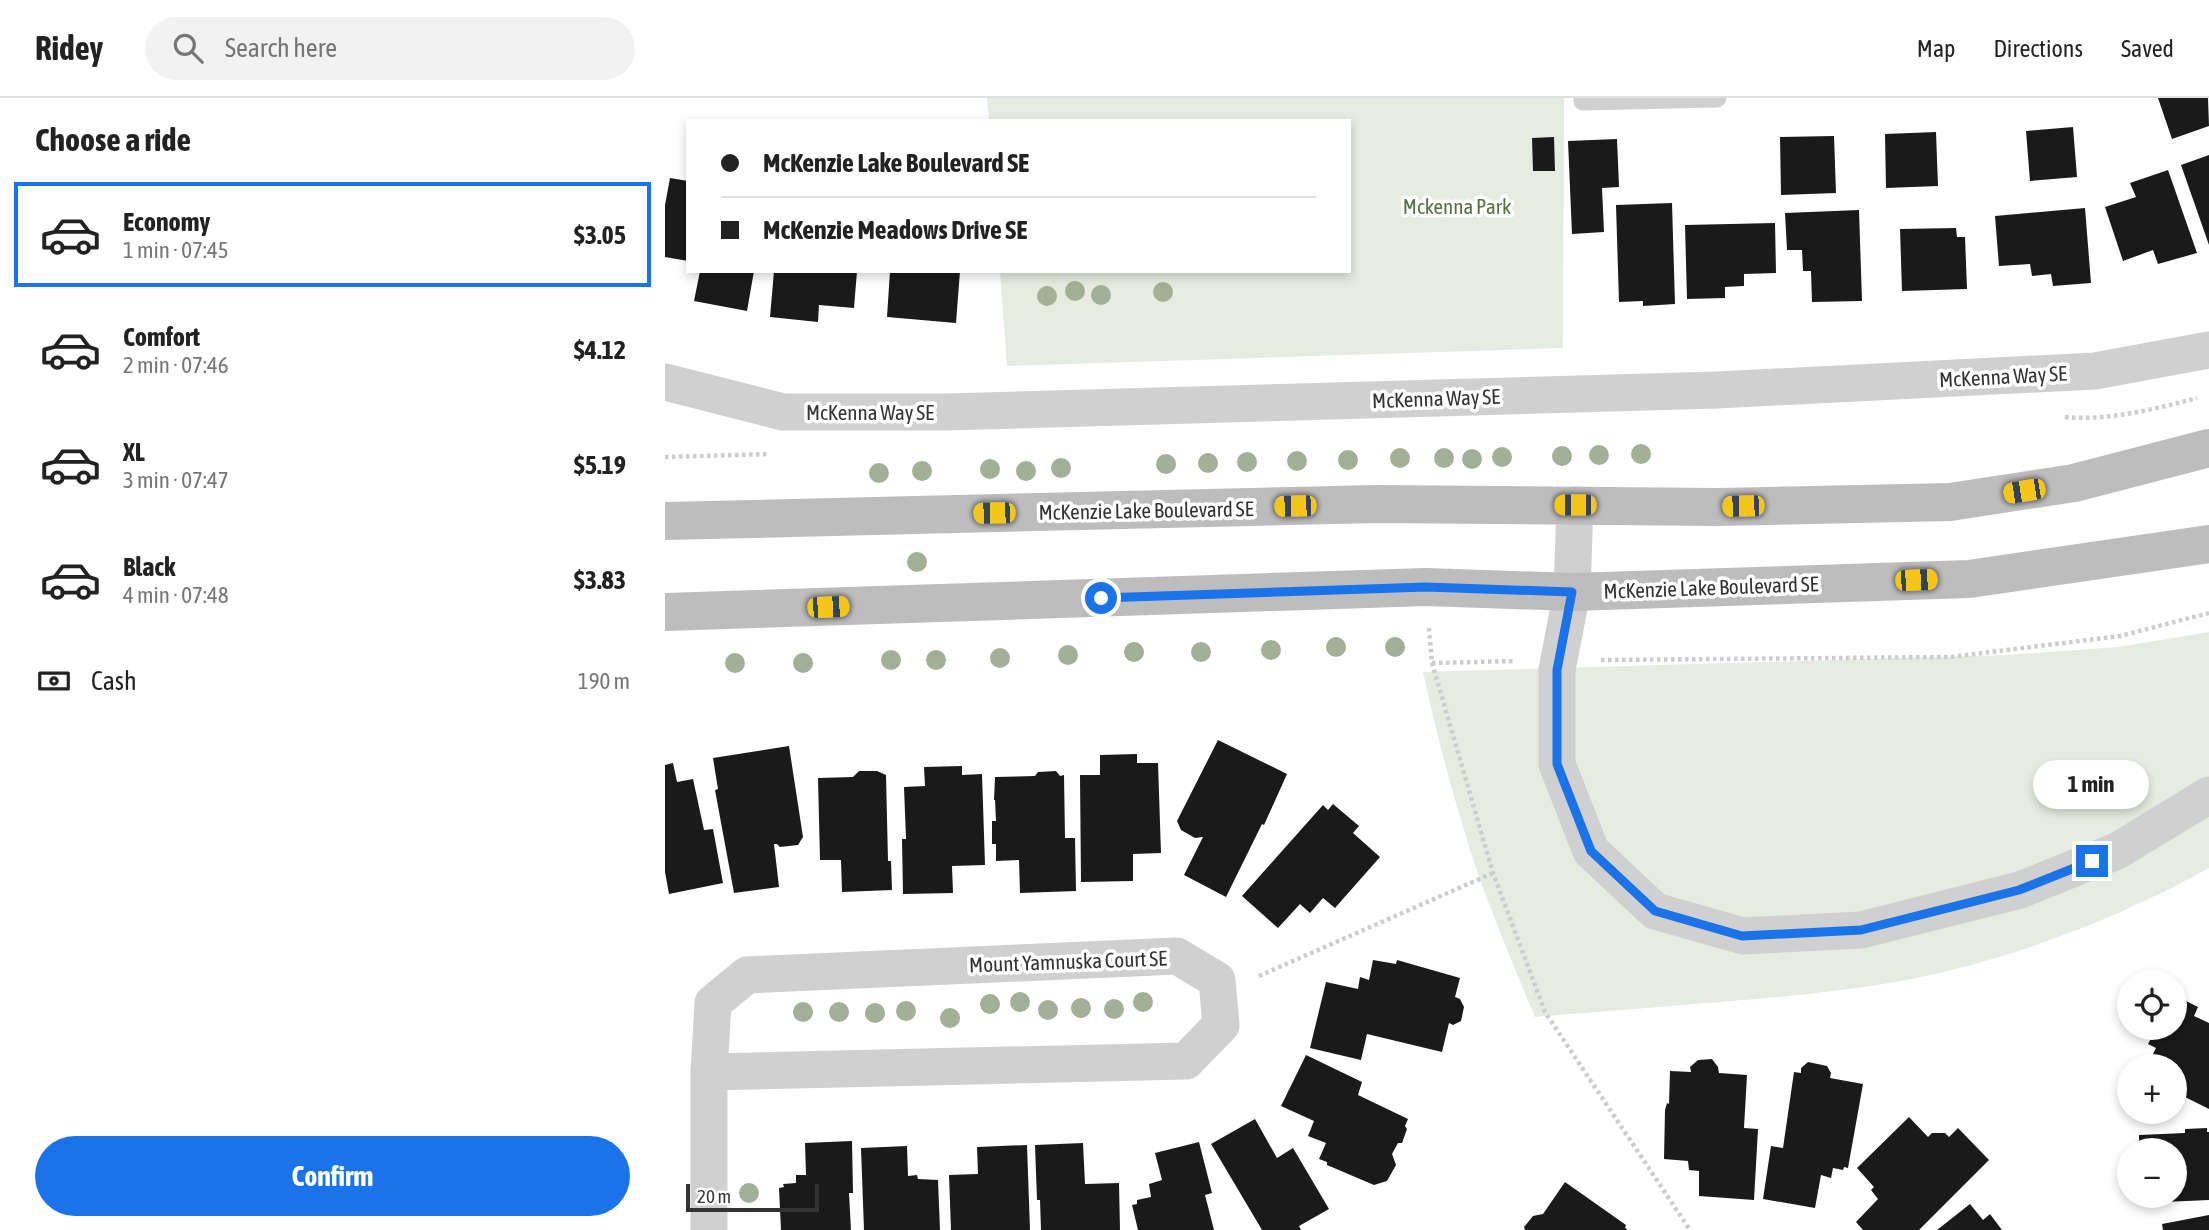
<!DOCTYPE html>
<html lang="en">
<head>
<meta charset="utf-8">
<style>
	:root { --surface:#fff; --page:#f2f2f2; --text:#222; --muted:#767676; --line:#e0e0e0; --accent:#1a73e8 }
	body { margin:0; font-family:"Asap Condensed",sans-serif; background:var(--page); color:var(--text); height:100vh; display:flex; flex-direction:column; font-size:26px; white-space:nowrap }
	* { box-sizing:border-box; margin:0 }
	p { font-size:23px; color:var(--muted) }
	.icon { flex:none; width:38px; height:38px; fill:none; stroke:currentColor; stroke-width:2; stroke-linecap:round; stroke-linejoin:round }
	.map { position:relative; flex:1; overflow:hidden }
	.sheet { display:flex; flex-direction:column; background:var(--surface); width:665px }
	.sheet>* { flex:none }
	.guide { position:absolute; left:21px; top:21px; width:665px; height:154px; border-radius:0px; box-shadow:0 4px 10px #0003; display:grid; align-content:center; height:154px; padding:0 35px; background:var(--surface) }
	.buttons { position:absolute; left:1452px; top:872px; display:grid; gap:14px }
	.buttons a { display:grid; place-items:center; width:70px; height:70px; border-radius:50%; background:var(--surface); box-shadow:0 4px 10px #0003; font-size:35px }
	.scale { position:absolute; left:21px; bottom:18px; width:133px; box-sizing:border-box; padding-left:7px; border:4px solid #333; border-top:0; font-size:19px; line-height:24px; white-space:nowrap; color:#333; -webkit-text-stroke:5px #fff; paint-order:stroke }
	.end { position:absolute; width:32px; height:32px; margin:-16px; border:9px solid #1a73e8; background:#fff; box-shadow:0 0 0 4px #fff }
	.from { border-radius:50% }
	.bubble { position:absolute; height:49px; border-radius:24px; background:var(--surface); box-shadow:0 4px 10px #0003; font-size:23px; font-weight:700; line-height:49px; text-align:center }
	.car { position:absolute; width:21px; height:42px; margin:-21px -10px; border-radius:9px; box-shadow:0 0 5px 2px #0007; background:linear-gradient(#f5c518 24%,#345 0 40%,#f5c518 0 76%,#345 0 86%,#f5c518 0) }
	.guide b { display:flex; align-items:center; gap:24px; height:66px; font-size:26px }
	.guide b+b { border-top:2px solid var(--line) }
	.guide i { width:18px; height:18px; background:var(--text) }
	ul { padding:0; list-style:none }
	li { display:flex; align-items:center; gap:21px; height:105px; margin:0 14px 10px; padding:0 21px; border:4px solid transparent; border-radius:0px }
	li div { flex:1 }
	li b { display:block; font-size:26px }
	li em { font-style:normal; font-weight:700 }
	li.active { border-color:var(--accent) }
	li>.icon { width:63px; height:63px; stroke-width:1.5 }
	h2 { padding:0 35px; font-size:32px; line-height:84px }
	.pay { display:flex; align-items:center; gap:18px; height:77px; padding:0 35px; font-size:26px }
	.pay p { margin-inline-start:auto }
	.button { display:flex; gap:14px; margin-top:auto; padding:14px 35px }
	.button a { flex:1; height:80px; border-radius:42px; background:var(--accent); color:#fff; font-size:28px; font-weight:700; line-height:80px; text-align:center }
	header { display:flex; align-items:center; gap:42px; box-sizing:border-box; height:98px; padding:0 35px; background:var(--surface); border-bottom:2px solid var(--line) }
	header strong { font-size:33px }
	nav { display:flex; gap:38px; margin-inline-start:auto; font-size:24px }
	.search { width:490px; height:63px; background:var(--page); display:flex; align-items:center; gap:18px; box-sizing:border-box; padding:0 24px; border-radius:38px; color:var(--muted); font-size:26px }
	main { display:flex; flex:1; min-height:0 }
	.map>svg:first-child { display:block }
	.green { fill:#e6ecdf }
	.building { fill:#1a1a1a }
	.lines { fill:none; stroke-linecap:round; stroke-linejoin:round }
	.path { stroke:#cdcdcd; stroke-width:4.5; stroke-dasharray:3.5 3.5; stroke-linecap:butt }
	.service { stroke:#d0d0d0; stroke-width:19 }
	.minor { stroke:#d0d0d0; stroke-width:37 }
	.secondary { stroke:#bdbdbd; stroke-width:38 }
	.tree { fill:#a2b095 }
	.route { stroke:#1a73e8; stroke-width:9 }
	.labels { text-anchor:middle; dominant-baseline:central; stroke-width:7; stroke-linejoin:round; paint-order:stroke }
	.park-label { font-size:21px; fill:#56703f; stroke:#fff }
	.street-label { font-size:21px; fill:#333; stroke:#fff }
</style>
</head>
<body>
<header>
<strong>Ridey</strong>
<div class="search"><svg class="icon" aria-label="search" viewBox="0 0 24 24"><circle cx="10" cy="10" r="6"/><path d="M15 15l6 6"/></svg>Search here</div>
<nav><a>Map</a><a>Directions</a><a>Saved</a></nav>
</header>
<main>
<section class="sheet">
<h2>Choose a ride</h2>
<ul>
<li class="active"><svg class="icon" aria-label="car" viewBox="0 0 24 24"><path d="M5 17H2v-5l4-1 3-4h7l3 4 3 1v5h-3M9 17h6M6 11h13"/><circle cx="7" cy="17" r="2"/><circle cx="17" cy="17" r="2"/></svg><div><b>Economy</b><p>1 min · 07:45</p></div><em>$3.05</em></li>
<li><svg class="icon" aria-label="car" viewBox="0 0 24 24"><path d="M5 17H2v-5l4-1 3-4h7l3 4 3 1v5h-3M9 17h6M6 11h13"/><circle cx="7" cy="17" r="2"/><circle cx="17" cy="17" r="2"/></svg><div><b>Comfort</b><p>2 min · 07:46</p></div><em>$4.12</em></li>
<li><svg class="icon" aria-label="car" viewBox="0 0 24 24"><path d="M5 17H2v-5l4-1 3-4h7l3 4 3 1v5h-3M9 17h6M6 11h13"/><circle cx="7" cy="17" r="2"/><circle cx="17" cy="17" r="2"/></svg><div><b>XL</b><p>3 min · 07:47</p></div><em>$5.19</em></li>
<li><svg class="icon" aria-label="car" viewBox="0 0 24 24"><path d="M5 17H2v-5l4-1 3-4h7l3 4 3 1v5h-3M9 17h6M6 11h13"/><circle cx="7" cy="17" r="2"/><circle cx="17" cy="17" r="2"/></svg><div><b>Black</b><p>4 min · 07:48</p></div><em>$3.83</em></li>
</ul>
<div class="pay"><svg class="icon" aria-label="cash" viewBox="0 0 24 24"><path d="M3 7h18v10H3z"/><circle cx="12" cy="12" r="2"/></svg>Cash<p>190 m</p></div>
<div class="button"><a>Confirm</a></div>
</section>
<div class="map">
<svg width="1544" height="1132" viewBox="0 0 1544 1132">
	<rect width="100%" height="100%" fill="#fff"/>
	<path class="green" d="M322,0H899L898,250L342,268L335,173H684V23H324Z
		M1544,534V770C1446,824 1340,864 1230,884C1172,894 1114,899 1055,904C993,909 932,914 870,919C852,876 834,833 818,790C793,719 774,647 758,574L1341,557L1453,549Z"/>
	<path class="building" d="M1493,0H1543L1544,28L1507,41Z
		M1408,29L1412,79L1365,83L1361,33Z
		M1271,34L1273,88L1221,90L1220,36Z
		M1169,38L1171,95L1116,97L1115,39Z
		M889,39L890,73H868L867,40Z
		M952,41L954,89L937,90L939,134L907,136L903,43Z
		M1544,57V147L1516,67Z
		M1503,72L1532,155L1493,166L1488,152L1458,163L1440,109L1471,99L1465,85Z
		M5,80L23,83V163L0,159V107Z
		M1007,105L1010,206L978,208V203L954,204L951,107Z
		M1420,110L1426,185L1388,188L1386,176L1367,178L1365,166L1334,168L1330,118Z
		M1194,112L1197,203L1147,204L1146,173H1138L1137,152H1122L1120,115Z
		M1110,125L1111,175L1079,176V188L1060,189V200L1022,201L1020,127Z
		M1291,130L1292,139H1300L1302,191L1237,193L1235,131Z
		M35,173H89L82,213L29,203Z
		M109,173H192L189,210L154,207L153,224L105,219Z
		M225,173H295L291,225L222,219Z
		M553,642L622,676L599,727L597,726L561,799L519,777L538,739L530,740L516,732L512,723Z
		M124,648L138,739L133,747L115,749L112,746H109L114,789L69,795L50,692L53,691L48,660Z
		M472,656V665H493L496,755L468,756V783L416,784L415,677H435V657Z
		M8,665L12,684L28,681L39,732L48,731L58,785L4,796L0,774V667Z
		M297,668V677L317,676L320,767L287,768L288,795L238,796L237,741H241L239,689L260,688L259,669Z
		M194,673H212L221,677L223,763H226L227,792L177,794L176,762H155L153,680L188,679Z
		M391,673L395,678L399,677L400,740H410L411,793L355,795L354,762L331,763V746H327V723H331L330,702H329L330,679L370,678L373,674Z
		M668,706L694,728L688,735L715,759L670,810L658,800L645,815L635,806L613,830L577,798L658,707L663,712Z
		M708,862L731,866L732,862L795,880L790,899L795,901L799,909L796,923L788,927L784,925L777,954L702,936L696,962L645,950L661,884L693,891L695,879L704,882Z
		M1513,899L1533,909L1529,918L1544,925V1011L1510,994V968H1482L1491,950L1483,946L1492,929H1510V906Z
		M641,957L697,984L693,997L743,1021L740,1028L742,1031L737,1045H733L727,1056L731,1067L722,1083L709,1087L662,1067V1064L654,1061L661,1045L643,1038L649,1023L616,1008Z
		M1047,961L1053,969L1054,975L1082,977L1079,1030L1093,1031L1089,1102L1034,1098V1073L1024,1072L1023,1063L999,1061L1000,1012L1002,1005L1004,1006L1005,973L1026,974L1025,969L1033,962Z
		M1143,964L1162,968L1166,975L1165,980L1198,986L1183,1070L1179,1069L1178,1072L1168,1070L1166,1080L1156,1077L1150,1110L1098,1101L1106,1048L1118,1050L1129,974L1136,975V970Z
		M1244,1019L1263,1039L1267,1035H1280L1284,1039L1293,1030L1324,1062L1254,1132H1198L1191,1124L1213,1101L1206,1092L1209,1089L1192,1070Z
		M590,1021L612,1060L628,1050L664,1111L634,1128L636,1132H597L546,1046Z
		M1542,1030V1034H1544V1102L1477,1105V1097H1510V1052H1474V1037L1520,1035V1031Z
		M187,1043L188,1095H184L186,1132H116L114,1090L119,1089L118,1086L131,1085V1077H141L140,1045Z
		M534,1044L547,1095L540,1097L549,1132H473L467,1107L472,1106V1102L486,1099L484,1086L497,1082L490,1055Z
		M418,1045L420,1086L454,1085L455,1132H376L375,1102H372L370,1047Z
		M362,1047L365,1132H286L284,1077L313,1076L312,1049Z
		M242,1048L243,1078L252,1077L253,1081L273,1082L275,1132H199L196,1050Z
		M900,1084L961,1127L960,1130L963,1132H860L859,1129L868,1118L878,1116Z
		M1305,1106L1318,1122L1325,1116L1337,1132H1272Z
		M1544,1117V1132H1498L1497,1126Z"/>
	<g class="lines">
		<path class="path" d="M1400,319C1444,323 1490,311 1532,300
			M0,359L104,356
			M764,530L767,565L828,775L880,914L1025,1132
			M936,562L1285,559L1455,538L1544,515
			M767,565L851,563
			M594,878L828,775"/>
		<path class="service" d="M918,0V3L1052,0"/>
		<path class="minor" d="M0,284L118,314H281L1052,292L1430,273L1544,252
			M910,407L907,494L892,572V666L926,753L990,813L1078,838L1196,832L1355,792L1452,753L1544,697
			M44,974L521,963L556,927L552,882L512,858L82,877L48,905L44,974V1132"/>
		<path class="secondary" d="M0,423L712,406L1052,409L1285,404L1409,385L1544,350
			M0,514L761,489L907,494L1304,481L1544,446"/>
	</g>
	<g class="tree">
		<circle cx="410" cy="193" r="10"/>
		<circle cx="498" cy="194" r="10"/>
		<circle cx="436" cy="197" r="10"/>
		<circle cx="382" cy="198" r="10"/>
		<circle cx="976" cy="356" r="10"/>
		<circle cx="934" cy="357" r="10"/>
		<circle cx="897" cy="358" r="10"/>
		<circle cx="837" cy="359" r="10"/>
		<circle cx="735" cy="360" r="10"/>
		<circle cx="779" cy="360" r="10"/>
		<circle cx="807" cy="361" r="10"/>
		<circle cx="683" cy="362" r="10"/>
		<circle cx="632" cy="363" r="10"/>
		<circle cx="582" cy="364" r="10"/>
		<circle cx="543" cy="365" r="10"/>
		<circle cx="501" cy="366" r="10"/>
		<circle cx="396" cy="370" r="10"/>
		<circle cx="325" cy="371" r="10"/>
		<circle cx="257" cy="373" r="10"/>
		<circle cx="361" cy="373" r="10"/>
		<circle cx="214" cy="375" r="10"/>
		<circle cx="252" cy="464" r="10"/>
		<circle cx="671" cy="549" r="10"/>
		<circle cx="730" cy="549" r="10"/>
		<circle cx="606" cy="552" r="10"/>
		<circle cx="469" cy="554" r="10"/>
		<circle cx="536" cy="554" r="10"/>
		<circle cx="403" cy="557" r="10"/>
		<circle cx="335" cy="560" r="10"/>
		<circle cx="226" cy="562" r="10"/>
		<circle cx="271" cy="562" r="10"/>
		<circle cx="70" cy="565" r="10"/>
		<circle cx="138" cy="565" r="10"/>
		<circle cx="355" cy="904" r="10"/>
		<circle cx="478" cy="904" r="10"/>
		<circle cx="325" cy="906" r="10"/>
		<circle cx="416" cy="910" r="10"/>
		<circle cx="449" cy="911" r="10"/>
		<circle cx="383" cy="912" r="10"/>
		<circle cx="241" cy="913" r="10"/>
		<circle cx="138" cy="914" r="10"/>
		<circle cx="174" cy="914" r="10"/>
		<circle cx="210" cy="915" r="10"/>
		<circle cx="285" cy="920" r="10"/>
		<circle cx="84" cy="1095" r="10"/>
	</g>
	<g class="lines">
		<path class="route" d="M436,500L761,489L907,494L892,572V666L926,753L990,813L1077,838L1196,832L1354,792L1427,763"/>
	</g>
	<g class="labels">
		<g class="park-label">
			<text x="792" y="108">Mckenna Park</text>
		</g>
		<g class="street-label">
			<text transform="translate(1338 278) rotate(-3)">McKenna Way SE</text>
			<text transform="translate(771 300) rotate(-2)">McKenna Way SE</text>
			<text x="205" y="314">McKenna Way SE</text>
			<text transform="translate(481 412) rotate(-1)">McKenzie Lake Boulevard SE</text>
			<text transform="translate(1046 489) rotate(-2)">McKenzie Lake Boulevard SE</text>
			<text transform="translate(403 863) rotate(-2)">Mount Yamnuska Court SE</text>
		</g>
	</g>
</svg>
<div class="buttons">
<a><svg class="icon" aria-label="locate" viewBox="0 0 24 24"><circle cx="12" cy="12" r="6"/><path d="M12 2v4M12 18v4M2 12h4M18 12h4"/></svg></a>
<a>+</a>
<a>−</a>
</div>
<div class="scale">20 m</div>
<i class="end from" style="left:436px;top:500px"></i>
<i class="end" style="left:1427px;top:763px"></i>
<div class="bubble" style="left:1368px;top:662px;width:116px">1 min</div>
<i class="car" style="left:1359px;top:393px;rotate:261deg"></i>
<i class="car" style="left:910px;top:407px;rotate:270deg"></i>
<i class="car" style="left:630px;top:408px;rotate:269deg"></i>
<i class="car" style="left:1078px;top:408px;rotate:269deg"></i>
<i class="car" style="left:329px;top:415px;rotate:269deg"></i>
<i class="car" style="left:1251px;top:482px;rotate:88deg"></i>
<i class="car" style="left:163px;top:509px;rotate:88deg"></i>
<div class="guide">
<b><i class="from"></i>McKenzie Lake Boulevard SE</b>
<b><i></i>McKenzie Meadows Drive SE</b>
</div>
</div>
</main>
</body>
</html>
